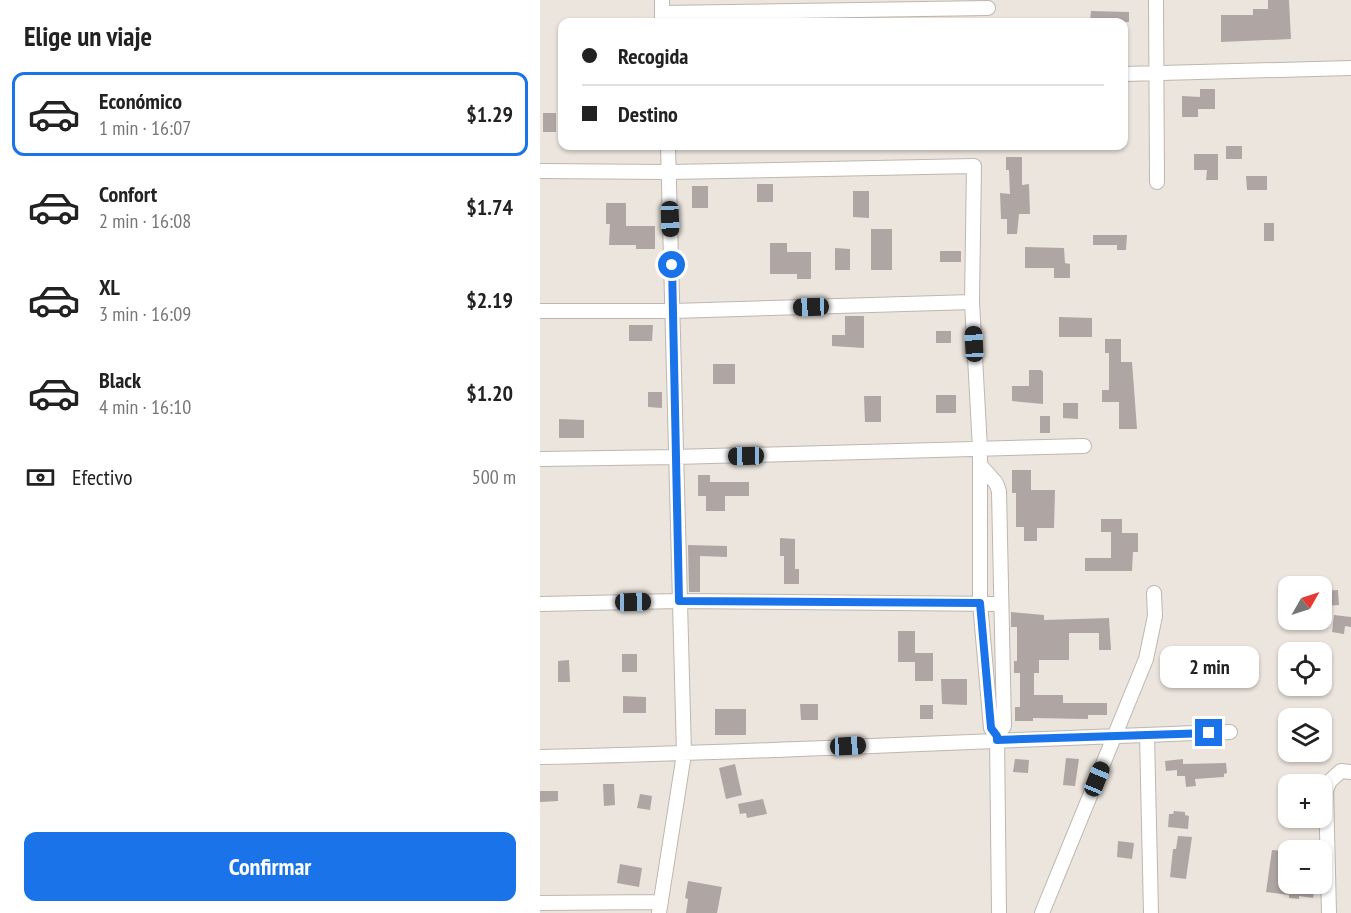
<!DOCTYPE html>
<html lang="es">
<head>
<meta charset="utf-8">
<style>
	:root { --surface:#fff; --page:#f6f6f6; --text:#222; --muted:#767676; --line:#e0e0e0; --accent:#1a73e8 }
	body { margin:0; font-family:"PT Sans Narrow",sans-serif; background:var(--page); color:var(--text); height:100vh; display:flex; flex-direction:column; font-size:22px; white-space:nowrap }
	* { box-sizing:border-box; margin:0 }
	p { font-size:20px; color:var(--muted) }
	.icon { flex:none; width:33px; height:33px; fill:none; stroke:currentColor; stroke-width:2; stroke-linecap:round; stroke-linejoin:round }
	.map { position:relative; flex:1; overflow:hidden }
	.details { display:flex; flex-direction:column; background:var(--surface); width:540px }
	.details>* { flex:none }
	.hud { position:absolute; left:18px; top:18px; width:570px; height:132px; border-radius:12px; box-shadow:0 2px 4px #0004; display:grid; align-content:center; height:132px; padding:0 24px; background:var(--surface) }
	.needle { width:39px; rotate:51deg }
	.controls { position:absolute; left:738px; top:576px; display:grid; gap:12px }
	.controls a { display:grid; place-items:center; width:54px; height:54px; border-radius:12px; background:var(--surface); box-shadow:0 2px 4px #0004; font-size:30px }
	.end { position:absolute; width:27px; height:27px; margin:-14px; border:8px solid #1a73e8; background:#fff; box-shadow:0 0 0 3px #fff }
	.from { border-radius:50% }
	.bubble { position:absolute; height:42px; border-radius:12px; background:var(--surface); box-shadow:0 2px 4px #0004; font-size:20px; font-weight:700; line-height:42px; text-align:center }
	.car { position:absolute; width:18px; height:36px; margin:-18px -9px; border-radius:8px; box-shadow:0 0 4px 2px #0007; background:linear-gradient(#222 24%,#8ab4d8 0 40%,#222 0 76%,#8ab4d8 0 86%,#222 0) }
	.hud b { display:flex; align-items:center; gap:21px; height:57px; font-size:22px }
	.hud b+b { border-top:2px solid var(--line) }
	.hud i { width:15px; height:15px; background:var(--text) }
	ul { padding:0; list-style:none }
	li { display:flex; align-items:center; gap:18px; height:84px; margin:0 12px 9px; padding:0 12px; border:3px solid transparent; border-radius:12px }
	li div { flex:1 }
	li b { display:block; font-size:22px }
	li em { font-style:normal; font-weight:700 }
	li.current { border-color:var(--accent) }
	li>.icon { width:54px; height:54px; stroke-width:1.5 }
	h2 { padding:0 24px; font-size:27px; line-height:72px }
	.pay { display:flex; align-items:center; gap:15px; height:66px; padding:0 24px; font-size:22px }
	.pay p { margin-inline-start:auto }
	.button { display:flex; gap:12px; margin-top:auto; padding:12px 24px }
	.button a { flex:1; height:69px; border-radius:12px; background:var(--accent); color:#fff; font-size:24px; font-weight:700; line-height:69px; text-align:center }
	main { display:flex; flex:1; min-height:0 }
	.map>svg:first-child { display:block }
	.building { fill:#afa5a3 }
	.lines { fill:none; stroke-linecap:round; stroke-linejoin:round }
	.minor-casing { stroke:#bdb7b0; stroke-width:16 }
	.minor { stroke:#fff; stroke-width:14 }
	.route { stroke:#1a73e8; stroke-width:8 }
</style>
</head>
<body>
<main>
<section class="details">
<h2>Elige un viaje</h2>
<ul>
<li class="current"><svg class="icon" aria-label="car" viewBox="0 0 24 24"><path d="M5 17H2v-5l4-1 3-4h7l3 4 3 1v5h-3M9 17h6M6 11h13"/><circle cx="7" cy="17" r="2"/><circle cx="17" cy="17" r="2"/></svg><div><b>Económico</b><p>1 min · 16:07</p></div><em>$1.29</em></li>
<li><svg class="icon" aria-label="car" viewBox="0 0 24 24"><path d="M5 17H2v-5l4-1 3-4h7l3 4 3 1v5h-3M9 17h6M6 11h13"/><circle cx="7" cy="17" r="2"/><circle cx="17" cy="17" r="2"/></svg><div><b>Confort</b><p>2 min · 16:08</p></div><em>$1.74</em></li>
<li><svg class="icon" aria-label="car" viewBox="0 0 24 24"><path d="M5 17H2v-5l4-1 3-4h7l3 4 3 1v5h-3M9 17h6M6 11h13"/><circle cx="7" cy="17" r="2"/><circle cx="17" cy="17" r="2"/></svg><div><b>XL</b><p>3 min · 16:09</p></div><em>$2.19</em></li>
<li><svg class="icon" aria-label="car" viewBox="0 0 24 24"><path d="M5 17H2v-5l4-1 3-4h7l3 4 3 1v5h-3M9 17h6M6 11h13"/><circle cx="7" cy="17" r="2"/><circle cx="17" cy="17" r="2"/></svg><div><b>Black</b><p>4 min · 16:10</p></div><em>$1.20</em></li>
</ul>
<div class="pay"><svg class="icon" aria-label="cash" viewBox="0 0 24 24"><path d="M3 7h18v10H3z"/><circle cx="12" cy="12" r="2"/></svg>Efectivo<p>500 m</p></div>
<div class="button"><a>Confirmar</a></div>
</section>
<div class="map">
<svg width="811" height="913" viewBox="0 0 811 913">
	<rect width="100%" height="100%" fill="#ece5de"/>
	<path class="building" d="M728,0H749L751,39L681,42V15H713V9H728Z
		M551,11L589,12V22H550Z
		M660,89H675V109H658V117H642V96L660,97Z
		M3,113H16V132H3Z
		M686,146H702V159H686Z
		M654,154H678V180H666L667,170H654Z
		M466,157H482V185L489,184L490,214H479L477,234H467V219H461L460,193L470,194L469,170H466Z
		M706,176H727V190H707Z
		M217,184H233V202H217Z
		M152,186H168V208H152Z
		M313,191H329V218L313,217Z
		M66,203H86V226H115V249H96V245H69L70,224H66Z
		M724,223H734V241H724Z
		M331,229H352V270H331Z
		M553,235H587L586,250H577V245H553Z
		M230,243H247V252H271V279H257V274H230Z
		M485,247L524,248L525,263L530,264V278H514V268H485Z
		M295,248L310,249V270H295Z
		M400,251H421V262H400Z
		M305,316H324V348L292,346V335H305Z
		M519,317L552,318V337H519Z
		M89,325H113L112,341H89Z
		M396,331H411V343H396Z
		M565,339H581V362H592L597,429H579V402H562V390H569V353H565Z
		M173,364H195V384H173Z
		M489,370H501L503,372V404L472,401V386H489Z
		M108,392H122V408L108,407Z
		M396,395H416V413H396Z
		M324,396H341V422H325Z
		M523,403H538V419L523,418Z
		M500,416H510V433H500Z
		M19,419L44,420V438H19Z
		M472,470H491V490H515L514,528H497V541H484V527H476V493H472Z
		M158,475H170V482H209V496H185V511H166V496H158Z
		M561,519H582V533H598V552H593L592,571H545V558H571V532H561Z
		M240,538L255,539V569H259V584H244V556H240Z
		M148,545L187,546V557L160,556V592H149Z
		M798,590L799,605L786,606L785,591Z
		M471,612L504,615V620L569,618L571,650H559V633H529V660H499V673H494V695H523V703H567V715H548V719L493,718V721H475V707H480V673H474V661H477V627H471Z
		M794,615L811,617V627L805,626L804,634L792,632Z
		M358,631H375V662H358Z
		M375,653H393V681H375Z
		M82,654H97V672H82Z
		M29,660L30,682H18V661Z
		M401,679H427V705L402,704Z
		M83,696L106,697V713H83Z
		M260,704H278V720H261Z
		M380,705H393V719H380Z
		M175,709H206V735H175Z
		M526,758L539,759L535,786L523,785Z
		M475,759L489,760L488,773L473,772Z
		M643,759V764L686,763L687,773L684,774V777L655,779L656,786L646,787L645,776H637V770L626,771L625,761Z
		M195,764L202,795L186,799L179,768Z
		M63,784H74L75,805L64,806Z
		M0,791H18V801L0,802Z
		M100,794L112,796L110,810L97,808Z
		M223,799L227,814L207,818L206,813L200,814L198,804Z
		M634,811L645,812V815L649,816L648,829L628,827L629,814H633Z
		M638,836L652,837L646,879L630,877L633,849H636Z
		M578,841L594,843L592,859L577,857Z
		M732,850L745,851L744,863H748V885L775,888L773,898L759,896V899L749,898V895L726,892Z
		M80,864L102,868L99,887L77,883Z
		M148,881L182,887L177,913H146L148,899L145,898Z"/>
	<g class="lines">
		<defs>
			<path id="minor" d="M122,0V22
				M616,0L617,182
				M122,13L448,8
				M584,74L811,68
				M0,171L129,172L434,166L432,302L440,449V603L451,728L457,736
				M0,311H133L432,302
				M0,459L135,457L544,446
				M440,465L456,483L459,491L464,726L457,736L459,913
				M0,604L139,601L460,604
				M607,735L611,913
				M0,757C230,753 460,739 690,732
				M0,903L121,902
				M119,913L144,754L128,146
				M502,913L606,659L615,616L614,593
				M789,913L786,790L790,781L801,771L811,772"/>
		</defs>
		<use href="#minor" class="minor-casing"/>
		<use href="#minor" class="minor"/>
	</g>
	<g class="lines">
		<path class="route" d="M132,265L139,601L440,603L451,728L457,736V740L669,733"/>
	</g>
</svg>
<div class="controls">
<a><svg class="needle" viewBox="-14 -14 28 28"><path d="M0-13l5 13h-10z" fill="#e53935"/><path d="M0 13l5-13h-10z" fill="#767676"/></svg></a>
<a><svg class="icon" aria-label="locate" viewBox="0 0 24 24"><circle cx="12" cy="12" r="6"/><path d="M12 2v4M12 18v4M2 12h4M18 12h4"/></svg></a>
<a><svg class="icon" aria-label="layers" viewBox="0 0 24 24"><path d="M12 4l9 5-9 5-9-5zM3 14l9 5 9-5"/></svg></a>
<a>+</a>
<a>−</a>
</div>
<i class="end from" style="left:132px;top:265px"></i>
<i class="end" style="left:669px;top:733px"></i>
<div class="bubble" style="left:620px;top:646px;width:99px">2 min</div>
<i class="car" style="left:130px;top:219px;rotate:178deg"></i>
<i class="car" style="left:271px;top:307px;rotate:268deg"></i>
<i class="car" style="left:434px;top:344px;rotate:357deg"></i>
<i class="car" style="left:206px;top:456px;rotate:269deg"></i>
<i class="car" style="left:93px;top:602px;rotate:89deg"></i>
<i class="car" style="left:308px;top:746px;rotate:87deg"></i>
<i class="car" style="left:557px;top:779px;rotate:22deg"></i>
<div class="hud">
<b><i class="from"></i>Recogida</b>
<b><i></i>Destino</b>
</div>
</div>
</main>
</body>
</html>
